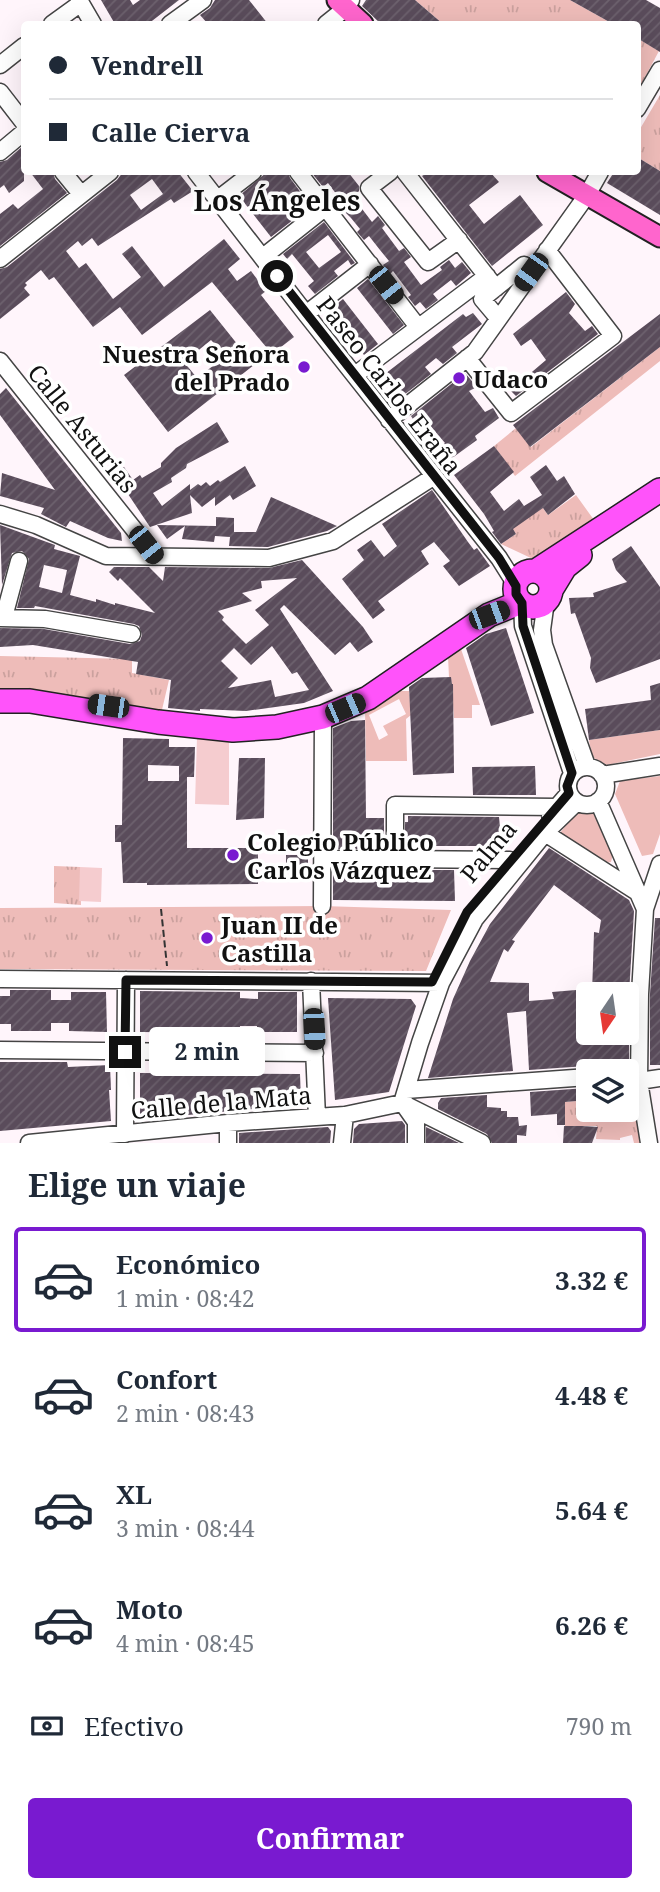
<!DOCTYPE html>
<html lang="es">
<head>
<meta charset="utf-8">
<style>
	:root { --surface:#fff; --page:#f2f2f3; --text:#1f2937; --muted:#747a83; --line:#e0e1e3; --accent:#791ad0 }
	body { margin:0; font-family:"Noto Serif",serif; background:var(--page); color:var(--text); height:100vh; display:flex; flex-direction:column; font-size:26px; white-space:nowrap }
	* { box-sizing:border-box; margin:0 }
	p { font-size:23px; color:var(--muted) }
	.icon { flex:none; width:38px; height:38px; fill:none; stroke:currentColor; stroke-width:2; stroke-linecap:round; stroke-linejoin:round }
	.map { position:relative; height:1143px; overflow:hidden }
	.sheet { display:flex; flex-direction:column; background:var(--surface); flex:1 }
	.sheet>* { flex:none }
	.top-card { position:absolute; left:21px; top:21px; width:620px; height:154px; border-radius:7px; box-shadow:0 7px 28px #0002; display:grid; align-content:center; height:154px; padding:0 28px; background:var(--surface) }
	.needle { width:46px; rotate:193deg }
	.controls { position:absolute; left:576px; top:982px; display:grid; gap:14px }
	.controls a { display:grid; place-items:center; width:63px; height:63px; border-radius:7px; background:var(--surface); box-shadow:0 7px 28px #0002; font-size:35px }
	.end { position:absolute; width:32px; height:32px; margin:-16px; border:9px solid #111; background:#fff; box-shadow:0 0 0 4px #fff }
	.from { border-radius:50% }
	.bubble { position:absolute; height:49px; border-radius:7px; background:var(--surface); box-shadow:0 7px 28px #0002; font-size:23px; font-weight:700; line-height:49px; text-align:center }
	.car { position:absolute; width:21px; height:42px; margin:-21px -10px; border-radius:9px; box-shadow:0 0 5px 2px #0007; background:linear-gradient(#222 24%,#8ab4d8 0 40%,#222 0 76%,#8ab4d8 0 86%,#222 0) }
	.top-card b { display:flex; align-items:center; gap:24px; height:66px; font-size:26px }
	.top-card b+b { border-top:2px solid var(--line) }
	.top-card i { width:18px; height:18px; background:var(--text) }
	ul { padding:0; list-style:none }
	li { display:flex; align-items:center; gap:21px; height:105px; margin:0 14px 10px; padding:0 14px; border:4px solid transparent; border-radius:7px }
	li div { flex:1 }
	li b { display:block; font-size:26px }
	li em { font-style:normal; font-weight:700 }
	li.on { border-color:var(--accent) }
	li>.icon { width:63px; height:63px; stroke-width:1.5 }
	h2 { padding:0 28px; font-size:32px; line-height:84px }
	.pay { display:flex; align-items:center; gap:18px; height:77px; padding:0 28px; font-size:26px }
	.pay p { margin-inline-start:auto }
	.cta { display:flex; gap:14px; margin-top:auto; padding:14px 28px }
	.cta a { flex:1; height:80px; border-radius:7px; background:var(--accent); color:#fff; font-size:28px; font-weight:700; line-height:80px; text-align:center }
	.map>svg:first-child { display:block }
	.grass { fill:#eebcb9; fill-rule:evenodd }
	.park { fill:url(#park-tufts) }
	.pitch { fill:#f5cccf }
	.building { fill:url(#building-hatch); fill-rule:evenodd }
	.lines { fill:none; stroke-linecap:round; stroke-linejoin:round }
	.minor-casing { stroke:#444; stroke-width:19 }
	.major-casing { stroke:#222; stroke-width:23 }
	.highway-casing { stroke:#222; stroke-width:26 }
	.path { stroke:#333; stroke-width:2; stroke-dasharray:7 3.5; stroke-linecap:butt }
	.minor { stroke:#fff; stroke-width:16 }
	.major { stroke:#ff65cd; stroke-width:19 }
	.highway { stroke:#ff53fa; stroke-width:23 }
	.route { stroke:#111; stroke-width:9 }
	.poi-dot { fill:#791ad0; stroke:#fff; stroke-width:2.5 }
	.labels { text-anchor:middle; dominant-baseline:central; stroke-width:7; stroke-linejoin:round; paint-order:stroke }
	.poi-label { font-size:24px; font-weight:bold; fill:#111; stroke:#fff; text-anchor:start }
	.street-label { font-size:24px; fill:#111; stroke:#fff }
	.quarter-label { font-size:28px; font-weight:bold; fill:#111; stroke:#fff }
</style>
</head>
<body>
<div class="map">
<svg width="660" height="1143" viewBox="0 0 660 1143">
	<defs>
		<pattern id="park-tufts" width="24" height="20" patternUnits="userSpaceOnUse" patternTransform="scale(1.75)"><rect width="24" height="20" fill="#eebcb9"/><path d="M3 7l-1-3M5 7V3M7 7l1-3M15 17l-1-3M17 17v-4M19 17l1-3" fill="none" stroke="#cba19e"/></pattern>
		<pattern id="building-hatch" width="6" height="6" patternUnits="userSpaceOnUse" patternTransform="scale(1.75)"><rect width="6" height="6" fill="#5a4c5b"/><path d="M-1 1l2-2M0 6l6-6M5 7l2-2" fill="none" stroke="#6d626e"/></pattern>
	</defs>
	<rect width="100%" height="100%" fill="#fff5fb"/>
	<path class="grass" d="M461,649L480,705H472V718H454L451,677H449L448,657Z
		M398,691H409L411,715L406,719L407,761H366L365,710ZM399,699L406,714L383,726L388,735L379,740L369,715Z
		M660,730V754L607,765L592,757L589,740Z
		M660,776V834L653,854L642,856L615,794L620,781Z
		M575,810L597,812L613,854L611,862L605,863L560,833L567,824L565,821Z"/>
	<path class="park" d="M415,0H570L613,24H443Z
		M637,38L659,51L637,92Z
		M660,95V171L637,157V134Z
		M660,347V361L515,476L494,446L516,428L531,447Z
		M576,495L594,520L533,559L501,544L516,534L509,524C524,525 532,516 540,504L548,515Z
		M0,656L132,659V673L169,680L161,714L0,692Z
		M54,866L80,867L81,905L54,903Z
		M322,906L451,910L426,971L0,969V908Z
		M639,1073L649,1143H634L632,1135L620,1138V1140L596,1139L597,1126H565V1102L588,1100V1110H626L627,1074Z"/>
	<path class="pitch" d="M197,737L229,739V805L195,804Z
		M80,867L102,868L101,902L79,901Z"/>
	<path class="building" d="M101,0H130L133,5L140,0H179L148,24H115Z
		M215,0H249L268,24H208L200,15L210,8Z
		M366,0H415L443,24H381L362,6Z
		M570,0H646L660,8V52L637,38V24H613Z
		M24,145V181L9,193L4,185L0,188V162L7,160Z
		M637,157L660,171V215L607,183L614,172H637Z
		M30,172H53L55,179L67,193L0,246V214L13,204L18,209L43,189Z
		M123,172H178L193,191L174,203L171,199L98,246L92,238L82,246L78,241L66,251L79,268L86,263L113,299L141,277L122,254L132,246L164,287L224,239L240,259L228,269L237,281L251,271L266,291L261,295L294,337L272,354L212,282L142,335L120,307L93,327L54,277L49,280L41,270L25,283L27,285L24,288L30,295L0,319V269L7,267L117,180ZM152,179L163,194L141,210L130,195Z
		M267,172H288L290,178L311,206L271,237L239,196Z
		M311,172H348L359,186V191L353,197L372,222L378,216L385,225L382,228L399,251L404,248L411,257L404,262L421,285L442,270L440,267L449,260L455,268L462,262L471,273L456,286L451,280L433,294L438,300L426,309L420,302L415,306L408,297L411,295L393,271L390,274L383,265L389,261L380,250L369,236L364,240L357,232L360,229L351,218L332,199L337,195L328,183L323,187Z
		M428,172H490L499,182L469,205L484,224L520,195L543,225L492,266L422,176Z
		M324,222L355,263L351,265L348,260L334,271L338,276L315,294L308,286L314,281L292,254L287,259L283,254ZM328,235L341,252L319,268L306,252Z
		M368,279L404,325L393,334L357,288Z
		M566,292L575,304L569,313L585,331L592,326L598,334L516,396L510,390L516,385L513,382L524,373L526,377L546,360L531,339L521,346L513,334Z
		M343,299L378,344L364,355L329,310Z
		M210,310L254,365L168,432L124,375ZM211,340L226,356L197,378L184,362Z
		M473,313L482,324L452,347L457,353L443,364L436,358L425,367L431,374L400,398L381,377L463,314L466,317Z
		M660,314V347L530,447L513,425Z
		M465,373L477,387L469,391L485,412L493,408L499,418L475,436L477,440L448,461L437,449L445,443L428,423L419,429L411,416Z
		M6,388L121,533L122,541L108,538L70,521L66,527L41,514L44,508L0,496L2,473L55,490L0,415V394Z
		M217,422L229,442L187,464L186,468L171,478L172,482L153,493L162,506L190,484V490L198,484L201,486L206,482L210,486L218,480L220,482L245,466L256,486L233,500L230,495L215,506V497L202,507L190,495L192,513L150,527L122,485L118,488L110,477L124,467L133,480L140,475L142,478L161,467V463L176,448Z
		M494,446L514,472L490,492L504,511L519,499L524,506L542,495L530,477L546,465L557,481L564,476L575,494L548,515L543,508L513,529L516,534L501,544L492,532L494,531L484,514L454,475Z
		M432,490L468,542L474,550L477,548L490,566L459,586L443,566L450,561L434,542L421,551L429,564L378,601L385,610L373,619L342,579L364,560L357,550L371,540L384,557L397,546L382,524Z
		M271,497L337,526L327,531L268,547L229,546L230,537L215,536L214,542L182,539L185,526L167,539L157,525L216,526V517L234,518V532H256Z
		M0,525L55,545L54,549L80,556L70,595L96,602V599L115,605V603L155,613L120,578L118,581L109,572L114,567H149L163,581L165,567L269,568L302,560L363,627L373,642L358,652L350,642L335,655L284,605L280,609L333,691L304,703L246,711L200,709V711L168,708L171,680L136,674L138,662L33,645L0,647V628L44,629L130,644L140,641L142,635L139,626L134,624L35,606L34,608H17L29,559L22,551L12,553L2,585ZM44,565L67,570L62,593L39,587ZM297,578L255,610L269,625L246,644L222,620L224,617L218,611L252,601L242,593L262,588L261,581ZM272,646L292,674L297,672L309,690L275,697L271,680L228,688L238,678L221,661L234,648L251,665Z
		M631,546L660,587V659L596,683L590,668L591,658L575,613L571,614L569,598L594,597L593,593L627,582L616,570L612,559Z
		M506,628L534,713L491,726L466,648L486,634Z
		M451,677L452,684H453L454,773L413,775L409,687L422,678Z
		M660,683V730L589,740L585,709L651,700L650,686Z
		M365,720L366,818H384V849H333V728L351,721Z
		M123,738L169,739V747H195L194,777H187V848H258V884L147,885V883H123L121,842H115V825H122ZM148,765L179,766V781H148Z
		M239,758H265L264,818L236,820Z
		M535,766L536,795H473L472,767Z
		M408,816L499,817L501,838H498L499,843H490V846H410L409,840L405,841V822H408Z
		M549,848L629,900L634,911L629,994H592L594,932L599,933L601,920L554,885L512,940L515,941L508,952L504,949L490,982L529,983V1001L554,999L552,992L588,989V1032H629V1063L529,1070L526,1011L507,1013L513,1071L428,1078L453,999L470,961L490,924Z
		M286,855H308V870H286Z
		M333,870H454L455,901L333,900Z
		M655,918H660V1065H650V994Z
		M10,990H51V1000H71V992H106L107,1032L69,1031V1023H51V1031H11V1024H0V996H10Z
		M140,991L240,992V998L258,999V992H297V1032H257V1026H240V1033L140,1032Z
		M328,998L411,999L416,1006L389,1092L335,1100Z
		M0,1062H67L68,1067L110,1065L111,1090H109L111,1121L0,1131Z
		M140,1073L300,1074L301,1101L297,1105L144,1119L140,1115Z
		M587,1088L588,1100L565,1102V1125H557V1114L531,1116L530,1092Z
		M487,1095V1107L501,1108V1111H507V1117H518L519,1126L527,1125L526,1136L517,1135V1143H492L487,1134L438,1109V1103L441,1098Z
		M402,1121L405,1125V1143H353L354,1129L359,1124Z
		M564,1126H582L598,1127L592,1143H563Z
		M328,1127L331,1131L330,1143H239V1133Z
		M426,1127L459,1143H426Z"/>
	<g class="lines">
		<defs>
			<path id="minor" d="M79,0L93,24
				M52,24L81,3
				M170,24L203,0
				M326,24L346,8L351,0
				M0,65L24,46
				M0,92L24,123
				M637,109L660,70
				M0,152L24,132
				M63,172L81,194
				M196,172L306,314L499,558L516,585
				M298,172L418,327
				M390,172L369,188L428,262L459,240
				M405,172L496,288
				M218,199L253,172
				M263,257L326,207
				M0,259L110,172
				M306,314L370,264
				M498,318L482,299L524,265L531,272
				M467,358L511,413L613,336L547,250
				M0,361L156,557
				M355,375L487,276
				M389,420L475,352L587,195L600,172
				M0,514L36,525L106,556L269,558L333,541L433,477
				M546,601L542,630L544,645L587,766
				M522,603L523,626L572,773
				M4,617L19,561
				M0,618L45,619L132,634
				M568 786a19 19 0 1 1 38 0a19 19 0 1 1-38 0Z
				M602,775L660,766
				M598,801L645,909
				M550,815L569,793
				M545,833L637,892
				M323,859H395V805L557,807
				M395,859L510,860
				M322,906L323,717
				M0,979L441,983
				M311,981L317,1117
				M0,1050L315,1053
				M639,1081L660,1078
				M406,1090L588,1077
				M402,1103L482,1143
				M404,1105L416,1122V1143
				M228,1123V1143
				M125,1134L126,980
				M29,1143L228,1123L345,1115L402,1103L420,1043L441,983L475,919L545,833L577,802
				M342,1143L345,1115
				M649,1143L639,1081L640,994L645,909L660,864"/>
			<path id="major" d="M337,0L363,24
				M547,172L660,237"/>
			<path id="highway" d="M536,571L660,490
				M515 589a18 18 0 1 1 36 0a18 18 0 1 1-36 0Z
				M551,590L565,567L580,555
				M0,701H30L158,722L233,730L277,727L323,717L368,698L489,615L521,602"/>
		</defs>
		<use href="#minor" class="minor-casing"/>
		<use href="#major" class="major-casing"/>
		<use href="#highway" class="highway-casing"/>
		<path class="path" d="M161,909L167,966"/>
		<use href="#minor" class="minor"/>
		<use href="#major" class="major"/>
		<use href="#highway" class="highway"/>
	</g>
	<g class="lines">
		<path class="route" d="M125,1052L126,980L432,982L467,912L569,793L567,786L572,773L523,626L522,603L516,594V586L499,558L277,276"/>
	</g>
	<g class="poi-dot">
		<circle cx="304" cy="367" r="7"/>
		<circle cx="459" cy="378" r="7"/>
		<circle cx="233" cy="855" r="7"/>
		<circle cx="207" cy="938" r="7"/>
	</g>
	<g class="labels">
		<g class="poi-label">
			<text x="290" y="353" text-anchor="end">Nuestra Señora<tspan x="290" dy="28">del Prado</tspan></text>
			<text x="473" y="378">Udaco</text>
			<text x="247" y="841">Colegio Público<tspan x="247" dy="28">Carlos Vázquez</tspan></text>
			<text x="221" y="924">Juan II de<tspan x="221" dy="28">Castilla</tspan></text>
		</g>
		<g class="street-label">
			<text transform="translate(390 385) rotate(52)">Paseo Carlos Eraña</text>
			<text transform="translate(83 428) rotate(51)">Calle Asturias</text>
			<text transform="translate(488 851) rotate(-50)">Palma</text>
			<text transform="translate(221 1102) rotate(-5)">Calle de la Mata</text>
		</g>
		<g class="quarter-label">
			<text x="277" y="200">Los Ángeles</text>
		</g>
	</g>
</svg>
<div class="controls">
<a><svg class="needle" viewBox="-14 -14 28 28"><path d="M0-13l5 13h-10z" fill="#e53935"/><path d="M0 13l5-13h-10z" fill="#747a83"/></svg></a>
<a><svg class="icon" aria-label="layers" viewBox="0 0 24 24"><path d="M12 4l9 5-9 5-9-5zM3 14l9 5 9-5"/></svg></a>
</div>
<i class="end from" style="left:277px;top:276px"></i>
<i class="end" style="left:125px;top:1052px"></i>
<div class="bubble" style="left:149px;top:1027px;width:116px">2 min</div>
<i class="car" style="left:531px;top:272px;rotate:216deg"></i>
<i class="car" style="left:386px;top:285px;rotate:142deg"></i>
<i class="car" style="left:146px;top:545px;rotate:142deg"></i>
<i class="car" style="left:489px;top:615px;rotate:70deg"></i>
<i class="car" style="left:108px;top:706px;rotate:278deg"></i>
<i class="car" style="left:345px;top:708px;rotate:67deg"></i>
<i class="car" style="left:314px;top:1029px;rotate:177deg"></i>
<div class="top-card">
<b><i class="from"></i>Vendrell</b>
<b><i></i>Calle Cierva</b>
</div>
</div>
<section class="sheet">
<h2>Elige un viaje</h2>
<ul>
<li class="on"><svg class="icon" aria-label="car" viewBox="0 0 24 24"><path d="M5 17H2v-5l4-1 3-4h7l3 4 3 1v5h-3M9 17h6M6 11h13"/><circle cx="7" cy="17" r="2"/><circle cx="17" cy="17" r="2"/></svg><div><b>Económico</b><p>1 min · 08:42</p></div><em>3.32 €</em></li>
<li><svg class="icon" aria-label="car" viewBox="0 0 24 24"><path d="M5 17H2v-5l4-1 3-4h7l3 4 3 1v5h-3M9 17h6M6 11h13"/><circle cx="7" cy="17" r="2"/><circle cx="17" cy="17" r="2"/></svg><div><b>Confort</b><p>2 min · 08:43</p></div><em>4.48 €</em></li>
<li><svg class="icon" aria-label="car" viewBox="0 0 24 24"><path d="M5 17H2v-5l4-1 3-4h7l3 4 3 1v5h-3M9 17h6M6 11h13"/><circle cx="7" cy="17" r="2"/><circle cx="17" cy="17" r="2"/></svg><div><b>XL</b><p>3 min · 08:44</p></div><em>5.64 €</em></li>
<li><svg class="icon" aria-label="car" viewBox="0 0 24 24"><path d="M5 17H2v-5l4-1 3-4h7l3 4 3 1v5h-3M9 17h6M6 11h13"/><circle cx="7" cy="17" r="2"/><circle cx="17" cy="17" r="2"/></svg><div><b>Moto</b><p>4 min · 08:45</p></div><em>6.26 €</em></li>
</ul>
<div class="pay"><svg class="icon" aria-label="cash" viewBox="0 0 24 24"><path d="M3 7h18v10H3z"/><circle cx="12" cy="12" r="2"/></svg>Efectivo<p>790 m</p></div>
<div class="cta"><a>Confirmar</a></div>
</section>
</body>
</html>
